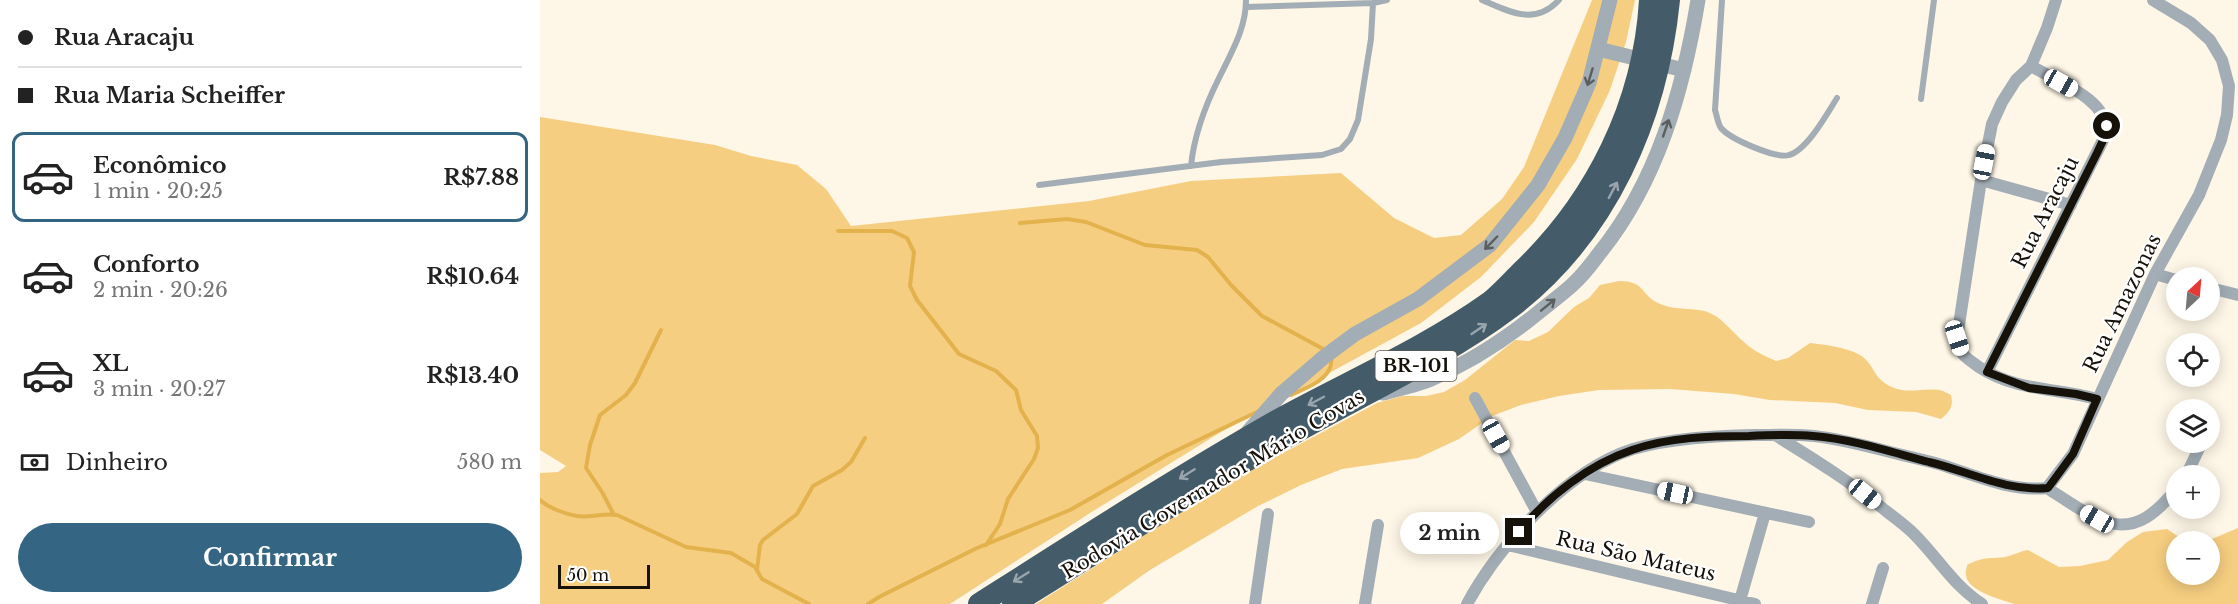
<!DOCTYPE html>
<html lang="pt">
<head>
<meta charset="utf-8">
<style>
	:root { --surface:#fff; --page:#f2f2f2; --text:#222; --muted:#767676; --line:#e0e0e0; --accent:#346583 }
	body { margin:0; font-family:"Libre Baskerville",serif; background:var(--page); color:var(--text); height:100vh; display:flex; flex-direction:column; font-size:22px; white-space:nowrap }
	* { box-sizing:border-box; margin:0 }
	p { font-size:20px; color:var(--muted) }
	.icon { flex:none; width:33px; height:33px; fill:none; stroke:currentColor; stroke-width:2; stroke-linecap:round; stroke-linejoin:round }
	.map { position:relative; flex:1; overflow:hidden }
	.sheet { display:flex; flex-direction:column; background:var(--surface); width:540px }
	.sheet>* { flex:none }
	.hud { display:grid; align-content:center; height:132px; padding:0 18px; background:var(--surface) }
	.needle { width:39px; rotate:26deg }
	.controls { position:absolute; left:1626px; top:267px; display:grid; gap:12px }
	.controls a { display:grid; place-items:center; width:54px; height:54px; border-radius:50%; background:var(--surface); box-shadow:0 3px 15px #0003; font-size:30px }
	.scale { position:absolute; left:18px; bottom:15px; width:92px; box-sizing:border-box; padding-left:6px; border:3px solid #161109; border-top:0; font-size:16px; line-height:21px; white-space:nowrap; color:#161109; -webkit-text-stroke:4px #fff; paint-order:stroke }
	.end { position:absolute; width:27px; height:27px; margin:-14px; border:8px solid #161109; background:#fff; box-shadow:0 0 0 3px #fff }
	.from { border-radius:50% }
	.bubble { position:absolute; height:42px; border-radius:21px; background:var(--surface); box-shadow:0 3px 15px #0003; font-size:20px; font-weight:700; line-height:42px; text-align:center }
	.car { position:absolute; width:18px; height:36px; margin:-18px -9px; border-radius:8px; box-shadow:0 0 4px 2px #0007; background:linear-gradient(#fff 24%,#345 0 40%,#fff 0 76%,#345 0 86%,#fff 0) }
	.hud b { display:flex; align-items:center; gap:21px; height:57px; font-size:22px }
	.hud b+b { border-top:2px solid var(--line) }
	.hud i { width:15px; height:15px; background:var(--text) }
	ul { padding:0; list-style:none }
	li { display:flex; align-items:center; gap:18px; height:90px; margin:0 12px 9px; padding:0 6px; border:3px solid transparent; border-radius:12px }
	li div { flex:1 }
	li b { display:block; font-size:22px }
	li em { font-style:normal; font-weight:700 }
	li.active { border-color:var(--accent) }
	li>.icon { width:54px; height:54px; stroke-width:1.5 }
	.pay { display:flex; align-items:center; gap:15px; height:66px; padding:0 18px; font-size:22px }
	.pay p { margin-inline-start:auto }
	.primary-button { display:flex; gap:12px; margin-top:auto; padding:12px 18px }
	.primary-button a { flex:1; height:69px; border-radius:36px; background:var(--accent); color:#fff; font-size:24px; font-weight:700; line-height:69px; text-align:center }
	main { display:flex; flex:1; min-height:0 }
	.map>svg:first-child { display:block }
	.green { fill:#f6ce81 }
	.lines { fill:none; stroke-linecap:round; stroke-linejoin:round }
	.stream { stroke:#e3b24d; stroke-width:4 }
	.service { stroke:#a2adb5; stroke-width:6 }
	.minor { stroke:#a2adb5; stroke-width:12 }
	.tertiary { stroke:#a2adb5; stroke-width:15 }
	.motorway { stroke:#445b6a; stroke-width:22 }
	.oneway { stroke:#5c5f5f }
	.oneway2 { stroke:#98a5ad }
	.route { stroke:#161109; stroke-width:8 }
	.labels { text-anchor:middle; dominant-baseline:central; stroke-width:4.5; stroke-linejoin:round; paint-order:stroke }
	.shield { fill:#fff; stroke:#5c5853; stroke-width:1.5 }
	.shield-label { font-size:18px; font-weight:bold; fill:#161109 }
	.street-label { font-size:20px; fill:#161109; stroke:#fff }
</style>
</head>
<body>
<main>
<section class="sheet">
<div class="hud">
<b><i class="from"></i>Rua Aracaju</b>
<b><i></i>Rua Maria Scheiffer</b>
</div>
<ul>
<li class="active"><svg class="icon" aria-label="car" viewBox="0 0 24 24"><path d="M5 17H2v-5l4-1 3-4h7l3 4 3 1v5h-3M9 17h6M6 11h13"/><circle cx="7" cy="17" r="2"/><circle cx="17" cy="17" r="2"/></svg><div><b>Econômico</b><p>1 min · 20:25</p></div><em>R$7.88</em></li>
<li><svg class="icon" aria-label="car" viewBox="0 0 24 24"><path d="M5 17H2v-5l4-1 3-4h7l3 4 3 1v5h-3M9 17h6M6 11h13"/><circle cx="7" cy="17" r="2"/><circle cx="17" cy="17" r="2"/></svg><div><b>Conforto</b><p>2 min · 20:26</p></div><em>R$10.64</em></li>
<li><svg class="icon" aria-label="car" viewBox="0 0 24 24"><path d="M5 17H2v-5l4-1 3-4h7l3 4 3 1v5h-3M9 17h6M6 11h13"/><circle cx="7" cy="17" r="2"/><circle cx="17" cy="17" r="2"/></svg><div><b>XL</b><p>3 min · 20:27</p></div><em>R$13.40</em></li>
</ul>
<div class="pay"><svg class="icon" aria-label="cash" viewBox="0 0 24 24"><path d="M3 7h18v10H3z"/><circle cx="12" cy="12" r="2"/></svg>Dinheiro<p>580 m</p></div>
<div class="primary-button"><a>Confirmar</a></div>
</section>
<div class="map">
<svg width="1698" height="604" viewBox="0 0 1698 604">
	<rect width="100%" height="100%" fill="#fef6e6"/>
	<path class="green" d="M1052,0H1095L1086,42L1070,90L1037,159L994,222L941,277L881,323L681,432L550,513L410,604H0V473L18,472L26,466L0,450V117L175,145L211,156L257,165L286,189L311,226L549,201L651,181L801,173L854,218L894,238L921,235L962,199L984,167Z
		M1079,281C1105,281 1100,294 1118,303C1137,312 1157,306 1172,314C1184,320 1194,334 1204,342C1213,351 1225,356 1236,361L1248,358L1270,343C1285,345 1306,347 1320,355C1337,366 1331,380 1357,389C1371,393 1385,388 1399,390C1403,390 1408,394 1411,395C1414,407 1409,412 1401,419L1376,412L1328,410L1295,403L1230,400L1194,394L1130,389L1059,390L1019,396L981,405L952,416L919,439L878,458L802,469L761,485L718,506L610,570L562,604H496L683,485L837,403L862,396H886L904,392L925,380L975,340L989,341L1008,332L1034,307L1049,298L1060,285Z
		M1698,528V604H1475C1462,600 1427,591 1426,575C1425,572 1427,568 1427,565C1446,555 1452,560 1469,556C1476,554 1481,551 1488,550L1519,567L1540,566L1568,560L1587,542L1603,532L1627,529L1645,541L1636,542V574H1670V542L1667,541Z"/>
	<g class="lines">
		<path class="stream" d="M480,223L527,219L546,222L605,245L657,250L668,257L691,285L722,316L787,351
			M298,231H352L367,238L374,252L370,286L377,300L419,354L456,371L476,390L481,410L497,436L498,448L494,459L468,499L460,524L446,545
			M751,395C767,387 795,379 791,356
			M0,500C9,508 25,514 37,516C50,518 63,513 77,515L146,547L191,553L215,567L222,579L269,604
			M74,515L62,492L46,468L50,445L60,415L86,395L95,383L121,330
			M217,570L220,545L223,540L257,514L273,486L302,470L311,462L325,438
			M328,604L339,597L437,548L530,510L627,455L717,412"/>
		<path class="service" d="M942,0C970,12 995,26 1019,0
			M1182,0L1175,110C1177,116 1178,124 1181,128C1190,139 1236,159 1249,155C1267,150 1287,114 1297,98
			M706,7L833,3
			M1381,99L1394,0
			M651,166C654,135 665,106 679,78C691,53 706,29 706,0
			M499,185L681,162L782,155L801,149L810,139L818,120L831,39L833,3L847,0"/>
		<path class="minor" d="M1516,0L1507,28L1491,66L1476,80L1462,102L1452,124L1441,180L1417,338C1418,342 1419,348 1421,352C1425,358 1434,363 1439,367C1475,391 1517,388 1557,399
			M1441,180L1531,205
			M1615,274L1636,280
			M1670,288L1698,295
			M1447,372L1566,134C1571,100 1516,81 1491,66
			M935,398L997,512
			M1670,429L1672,424
			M1235,435C1274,459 1311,482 1346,511C1355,518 1366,526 1374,534C1398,558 1413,585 1442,604
			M1045,474L1269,522
			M1646,476L1662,442
			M1507,488C1560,522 1589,549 1636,489
			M968,545L1215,604
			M715,604L728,514
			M825,604L838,525
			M927,604C959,545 1027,470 1093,449C1132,438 1174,436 1215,435C1234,435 1254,434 1274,436C1301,439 1327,446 1354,453C1370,457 1386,460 1402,465C1437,476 1471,492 1507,488L1533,454L1615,274L1659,195L1681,140L1687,115L1689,86L1682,60L1670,40L1651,23L1613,0
			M1199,604L1225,513
			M1332,604L1343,568"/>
		<path class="tertiary" d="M1058,49L1144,70
			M843,393C859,389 876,385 891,379C931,362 966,339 999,312C1010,303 1021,295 1031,286C1041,277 1050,266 1058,255C1117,183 1143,91 1158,0
			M708,432L741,394L784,357L815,334L878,299L950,245L998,185L1025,138L1049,83L1070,0"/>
		<path class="motorway" d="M439,604C538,541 636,478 738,420C809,381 884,349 950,302C961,293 971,282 981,272C1056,201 1104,104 1110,0
			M473,604C567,545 661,486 758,431C829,391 905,357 970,308C1067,234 1117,119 1129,0"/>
	</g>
	<defs><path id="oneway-shaft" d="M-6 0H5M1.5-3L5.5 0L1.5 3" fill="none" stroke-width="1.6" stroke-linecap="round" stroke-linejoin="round" transform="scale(1.5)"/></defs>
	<g class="oneway">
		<use href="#oneway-shaft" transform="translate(1050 77) rotate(107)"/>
		<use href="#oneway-shaft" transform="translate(1126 128) rotate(-71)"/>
		<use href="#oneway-shaft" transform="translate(951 243) rotate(134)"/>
		<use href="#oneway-shaft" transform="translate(1008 305) rotate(-39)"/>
	</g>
	<g class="oneway2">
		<use href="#oneway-shaft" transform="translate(1073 190) rotate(-62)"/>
		<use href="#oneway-shaft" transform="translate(939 329) rotate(-34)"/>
		<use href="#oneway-shaft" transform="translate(776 401) rotate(152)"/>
		<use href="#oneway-shaft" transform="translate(647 474) rotate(148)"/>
		<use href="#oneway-shaft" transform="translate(481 577) rotate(148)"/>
	</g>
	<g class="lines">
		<path class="route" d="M979,532C1007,497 1050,464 1092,450C1129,437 1171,436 1209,436C1230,435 1252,434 1273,436C1312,439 1351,452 1389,462C1428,471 1466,492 1508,488L1533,454L1557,399L1536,394L1489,388L1447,372L1557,153L1566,134L1567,126"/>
	</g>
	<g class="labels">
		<rect class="shield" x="835.5" y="351" width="81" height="30" rx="4.5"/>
		<g class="shield-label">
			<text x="876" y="366">BR-101</text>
		</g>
		<g class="street-label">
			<text transform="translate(1505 212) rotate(-63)">Rua Aracaju</text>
			<text transform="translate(1582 303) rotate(-64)">Rua Amazonas</text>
			<text transform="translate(673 484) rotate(-31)">Rodovia Governador Mário Covas</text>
			<text transform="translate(1096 556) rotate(13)">Rua São Mateus</text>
		</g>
	</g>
</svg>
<div class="controls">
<a><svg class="needle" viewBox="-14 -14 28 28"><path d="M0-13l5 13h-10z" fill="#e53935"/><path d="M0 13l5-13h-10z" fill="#767676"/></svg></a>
<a><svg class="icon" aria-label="locate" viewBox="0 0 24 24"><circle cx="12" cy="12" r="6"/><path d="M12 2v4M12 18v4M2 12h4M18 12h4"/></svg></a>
<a><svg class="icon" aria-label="layers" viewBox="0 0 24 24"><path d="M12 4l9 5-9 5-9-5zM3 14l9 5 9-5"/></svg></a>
<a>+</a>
<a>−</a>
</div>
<div class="scale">50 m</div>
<i class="end from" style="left:1567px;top:126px"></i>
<i class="end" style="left:979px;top:532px"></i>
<div class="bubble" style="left:860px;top:512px;width:99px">2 min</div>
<i class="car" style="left:1521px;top:83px;rotate:119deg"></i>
<i class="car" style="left:1444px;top:162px;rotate:11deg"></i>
<i class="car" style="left:1417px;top:338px;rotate:162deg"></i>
<i class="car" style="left:956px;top:436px;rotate:151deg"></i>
<i class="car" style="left:1135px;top:493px;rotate:282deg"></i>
<i class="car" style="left:1325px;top:494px;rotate:129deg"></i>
<i class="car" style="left:1557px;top:519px;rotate:300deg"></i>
</div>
</main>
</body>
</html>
